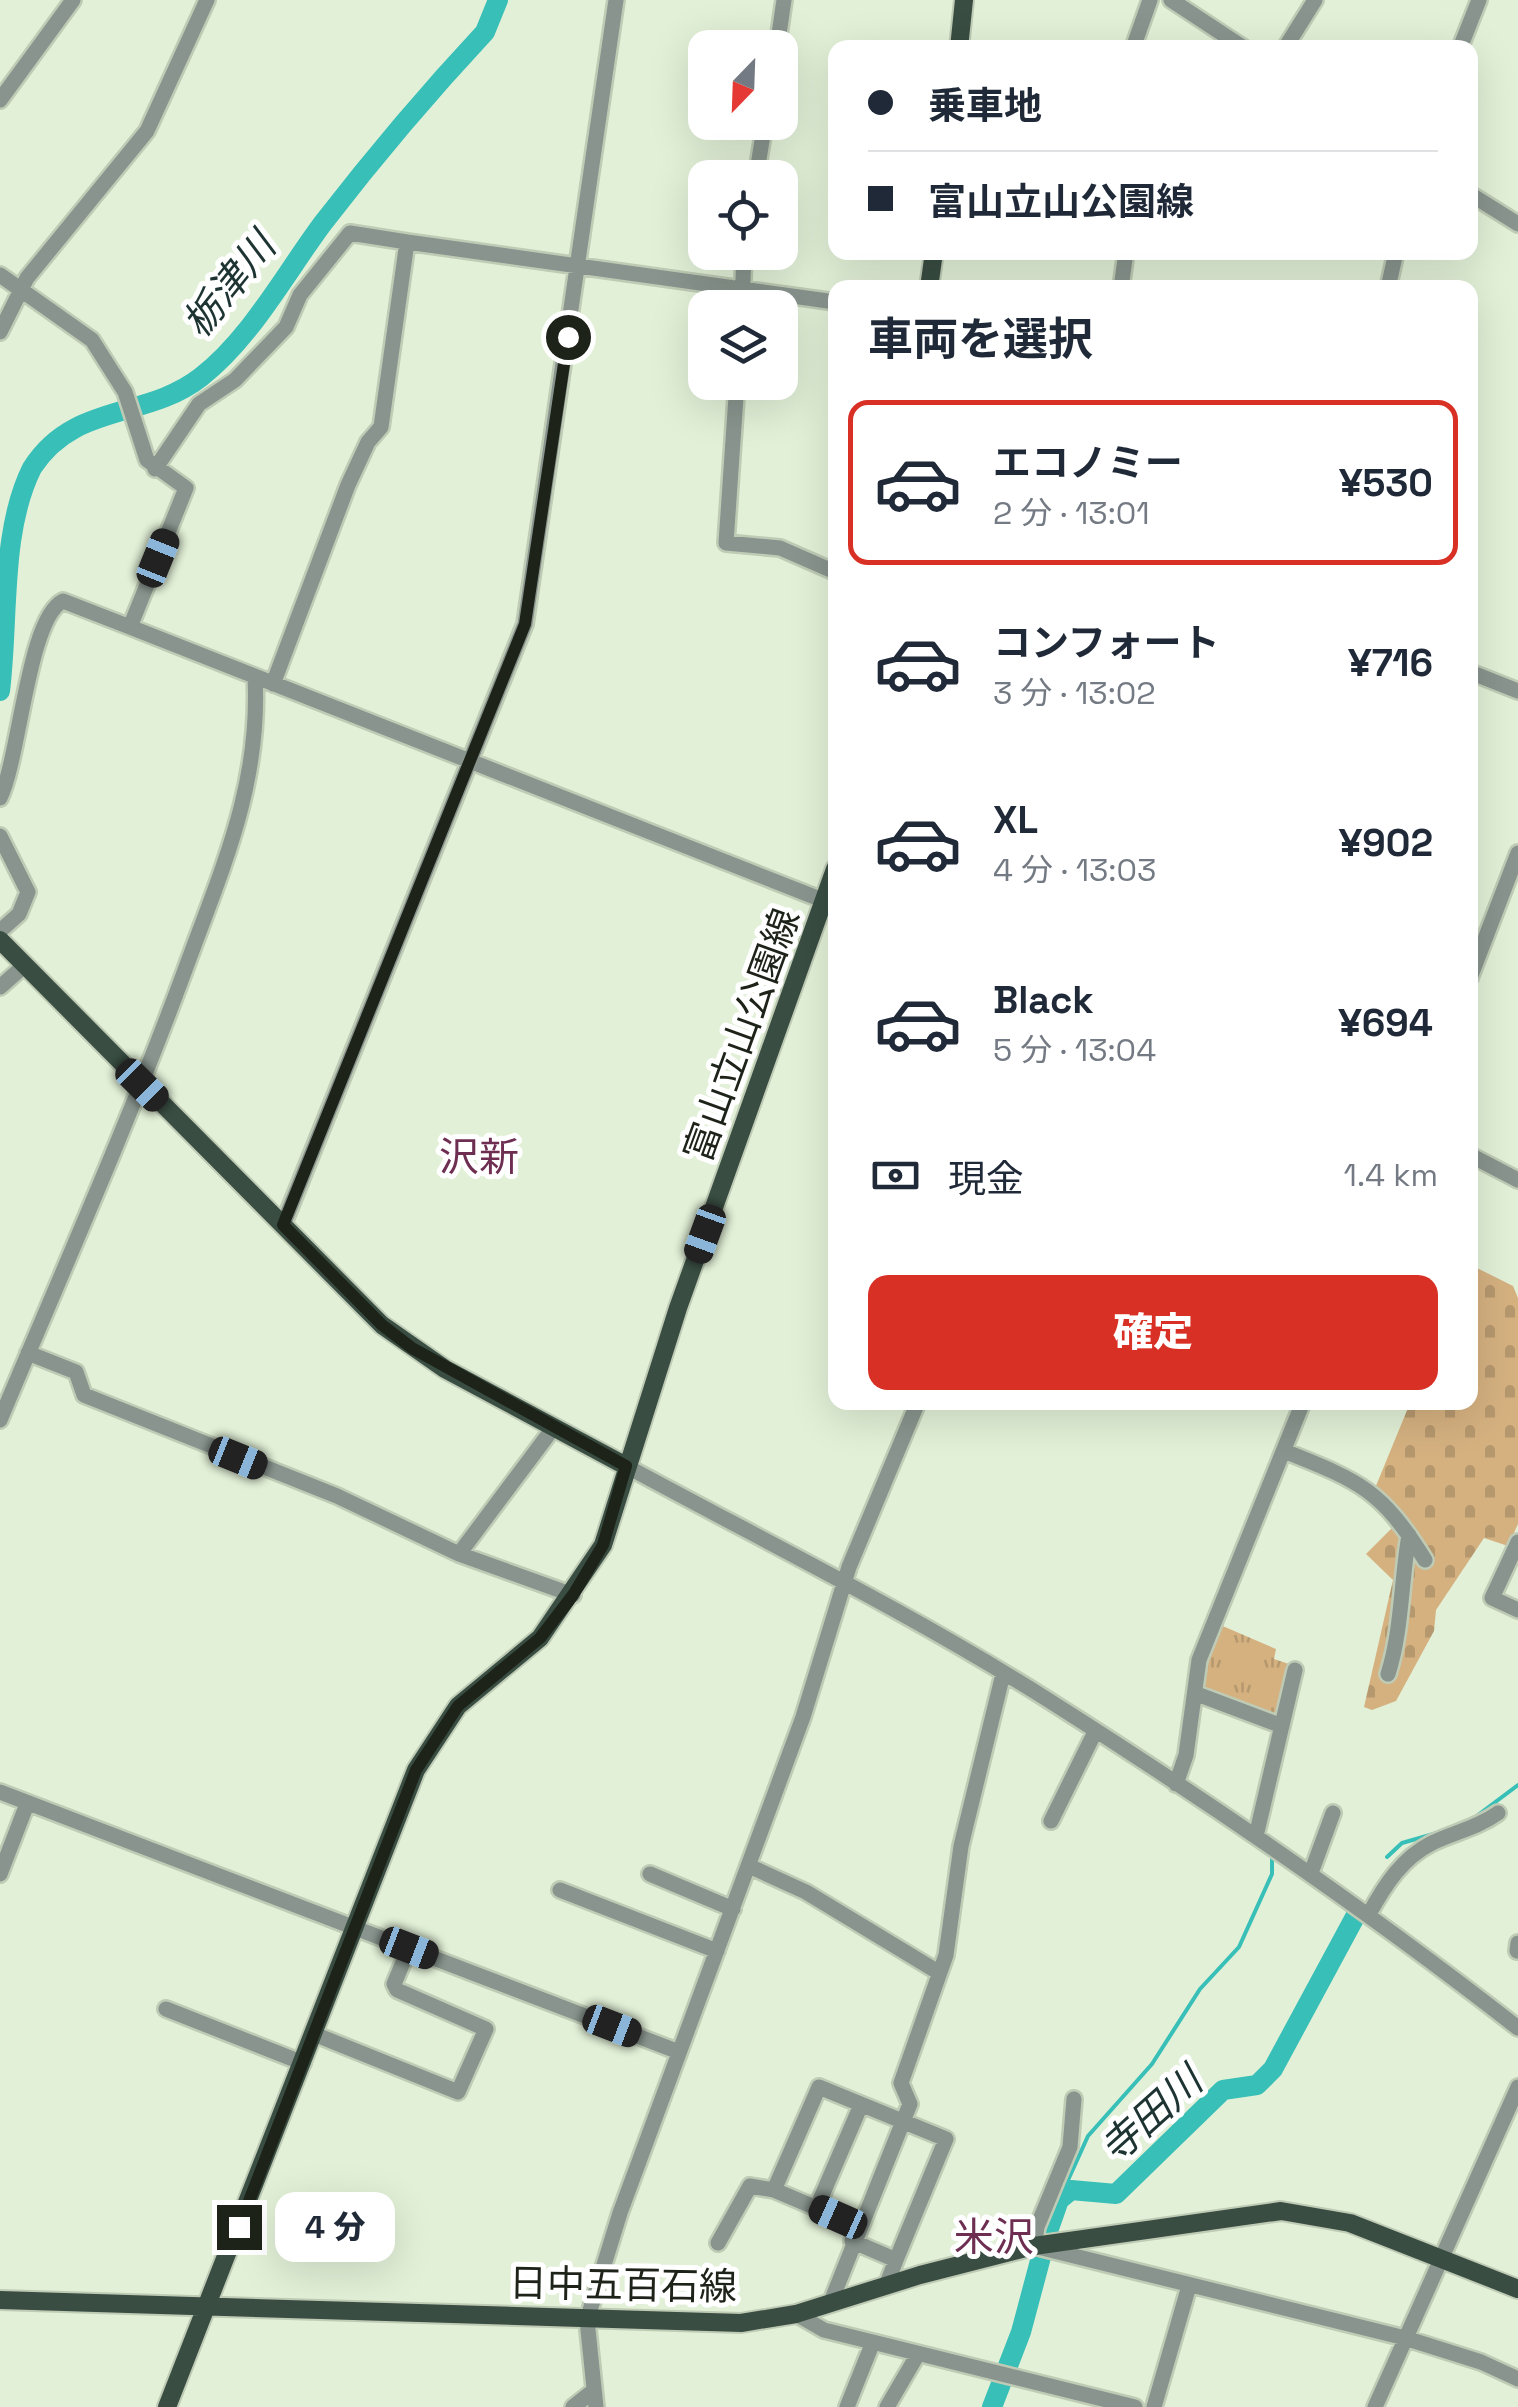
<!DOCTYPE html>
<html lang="ja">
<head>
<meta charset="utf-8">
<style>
	:root { --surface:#fff; --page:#f2f2f3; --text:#1f2937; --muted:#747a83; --line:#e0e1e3; --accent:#d93025 }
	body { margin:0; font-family:"Space Grotesk","Noto Sans JP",sans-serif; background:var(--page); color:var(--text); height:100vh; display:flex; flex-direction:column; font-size:38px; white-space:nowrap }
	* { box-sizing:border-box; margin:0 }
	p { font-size:32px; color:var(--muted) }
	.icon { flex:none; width:55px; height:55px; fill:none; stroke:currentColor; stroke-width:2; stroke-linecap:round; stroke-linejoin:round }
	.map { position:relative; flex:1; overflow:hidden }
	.sheet { position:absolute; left:828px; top:280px; width:650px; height:1130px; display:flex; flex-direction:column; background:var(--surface); border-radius:20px; box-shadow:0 10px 40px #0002 }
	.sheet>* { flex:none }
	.banner { position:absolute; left:828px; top:40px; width:650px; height:220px; border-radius:20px; box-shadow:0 10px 40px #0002; display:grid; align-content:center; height:220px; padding:0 40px; background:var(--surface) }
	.needle { width:65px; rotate:203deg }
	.controls { position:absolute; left:688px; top:30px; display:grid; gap:20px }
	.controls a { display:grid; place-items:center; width:110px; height:110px; border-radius:20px; background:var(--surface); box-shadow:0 10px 40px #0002; font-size:50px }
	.end { position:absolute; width:45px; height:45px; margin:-22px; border:12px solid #1d2319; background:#fff; box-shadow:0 0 0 5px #fff }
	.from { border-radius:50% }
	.bubble { position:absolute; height:70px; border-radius:20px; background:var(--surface); box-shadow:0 10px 40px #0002; font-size:32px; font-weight:800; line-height:70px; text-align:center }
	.car { position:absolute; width:30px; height:60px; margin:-30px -15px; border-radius:12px; box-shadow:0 0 8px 2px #0007; background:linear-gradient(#222 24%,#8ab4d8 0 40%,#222 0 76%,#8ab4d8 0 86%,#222 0) }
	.banner b { display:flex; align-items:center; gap:35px; height:95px; font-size:38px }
	.banner b+b { border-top:2px solid var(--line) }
	.banner i { width:25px; height:25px; background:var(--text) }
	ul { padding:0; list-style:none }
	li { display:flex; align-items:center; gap:30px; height:165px; margin:0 20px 15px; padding:0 20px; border:5px solid transparent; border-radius:20px }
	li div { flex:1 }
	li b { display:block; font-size:38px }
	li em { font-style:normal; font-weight:800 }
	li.current { border-color:var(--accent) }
	li>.icon { width:90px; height:90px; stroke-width:1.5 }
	h2 { padding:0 40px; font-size:45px; line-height:120px }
	.pay { display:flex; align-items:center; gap:25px; height:110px; padding:0 40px; font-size:38px }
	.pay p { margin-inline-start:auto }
	.primary-button { display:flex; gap:20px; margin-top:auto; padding:20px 40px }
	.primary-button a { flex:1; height:115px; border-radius:20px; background:var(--accent); color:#fff; font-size:40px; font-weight:800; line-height:115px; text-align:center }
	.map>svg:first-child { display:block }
	.grass { fill:url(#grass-tufts) }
	.cemetery { fill:url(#cemetery-stones) }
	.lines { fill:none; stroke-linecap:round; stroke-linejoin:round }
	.stream { stroke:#37bfb8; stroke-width:4 }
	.river { stroke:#37bfb8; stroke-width:20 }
	.minor-casing { stroke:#bfcbb5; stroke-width:20 }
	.major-casing { stroke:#bfcbb5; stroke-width:22 }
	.minor { stroke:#88948d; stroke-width:15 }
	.major { stroke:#394d42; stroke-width:18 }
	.route { stroke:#1d2319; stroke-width:12 }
	.labels { text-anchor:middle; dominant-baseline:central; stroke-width:10; stroke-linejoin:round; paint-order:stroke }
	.street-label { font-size:38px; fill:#1d2319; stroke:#fff }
	.water-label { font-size:40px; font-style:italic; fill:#1d3432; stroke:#fff }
	.neighbourhood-label { font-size:40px; fill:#6d2e51; stroke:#fff }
</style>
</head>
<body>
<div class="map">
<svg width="1518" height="2407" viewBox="0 0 1518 2407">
	<defs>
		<pattern id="grass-tufts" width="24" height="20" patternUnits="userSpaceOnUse" patternTransform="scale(2.5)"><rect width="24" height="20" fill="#d5b180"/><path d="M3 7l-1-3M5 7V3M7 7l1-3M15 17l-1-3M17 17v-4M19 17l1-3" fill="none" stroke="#b6986e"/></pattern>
		<pattern id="cemetery-stones" width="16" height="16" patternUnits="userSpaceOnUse" patternTransform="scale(2.5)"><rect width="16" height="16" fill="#d5b180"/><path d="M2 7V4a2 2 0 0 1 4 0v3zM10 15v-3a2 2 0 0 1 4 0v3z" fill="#b6986e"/></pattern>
	</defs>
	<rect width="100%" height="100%" fill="#e2f0d7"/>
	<path class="grass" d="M1218,1624L1276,1649L1274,1659L1289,1664L1278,1720L1201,1689L1202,1661Z"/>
	<path class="cemetery" d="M1475,1267L1513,1286L1518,1298V1524L1508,1546L1484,1538L1436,1610L1434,1631L1396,1701L1372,1710L1364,1707L1393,1580L1366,1554L1396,1524L1371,1498L1410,1403L1470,1402V1276Z"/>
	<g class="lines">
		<path class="stream" d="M1470,1821L1518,1785
			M1387,1857L1402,1843L1437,1833
			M1059,2200L1088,2136L1152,2064L1200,1989L1239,1947L1272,1874V1859"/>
		<path class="river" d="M0,691C9,619 0,532 32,468C74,402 146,420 201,377C251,338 285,274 323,223C374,157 428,93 485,32L498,0
			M1046,2237L1059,2200L1071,2190L1116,2194L1223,2090L1257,2085L1273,2069L1355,1917
			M992,2407L1021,2332L1041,2257"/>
		<defs>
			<path id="minor" d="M1171,0L1244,48
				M777,48L784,0
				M1133,48L1150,0
				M1285,48L1315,0
				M1460,48L1479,0
				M0,100L73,0
				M756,178L765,122
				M1470,194L1518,224
				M0,275L92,340L125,392L147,460L186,488L130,627L835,905
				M1121,288L1126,252
				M1388,288L1396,252
				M742,308L744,252
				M0,332L27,278L147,131L207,0
				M737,382L726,543L780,548L835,572
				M155,469L199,404L235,380L286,327L300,295L350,233L407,242
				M1470,672L1518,691
				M273,684L348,485L368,442L381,427L407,242L835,302
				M0,798C20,757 28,618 63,601L130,627
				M0,836L28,892L19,914L0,931
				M1470,978L1518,853
				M0,987L25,965
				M1470,1155L1518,1180
				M283,1225L525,624L616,0
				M28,1353L76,1372L84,1395L337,1496L459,1554L573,1595
				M0,1420C63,1270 129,1122 185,970C221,871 261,785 255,677
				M1284,1451C1359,1481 1381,1489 1425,1560
				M626,1466C766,1542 910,1613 1045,1698C1208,1801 1366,1909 1518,2028
				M1518,1542L1492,1598L1518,1610
				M459,1554L554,1427
				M1388,1674C1402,1630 1401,1581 1409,1535
				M1197,1694L1282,1726
				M1176,1784L1186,1755L1199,1660L1303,1402
				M0,1792L679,2052
				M1051,1821L1095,1732
				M1256,1836L1295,1670
				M749,1866L806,1892L938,1972
				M1311,1873L1333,1813
				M0,1874L27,1804
				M650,1874L733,1909
				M560,1890L717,1951
				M1369,1914C1385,1885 1402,1858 1432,1843C1455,1832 1477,1828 1498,1813
				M1517,1951L1518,1943
				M166,2009L303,2063
				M314,2034L458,2092L486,2029L397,1990L394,1984L409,1948
				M1074,2099L1070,2147L1037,2227L1034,2246L1405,2338L1481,2362L1518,2379
				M774,2190L819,2087L946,2139L896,2260
				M817,2207L861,2105
				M852,2241L896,2260L886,2286
				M718,2243L750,2186L774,2190L859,2226
				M830,2304L910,2104L901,2083L946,1955L961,1846L1003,1674
				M796,2314L824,2330L1135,2407
				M573,2407L592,2392
				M596,2407L587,2320L620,2213L803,1717L849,1567L918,1402
				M847,2407L873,2342
				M887,2407L918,2354
				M1154,2407L1189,2286
				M1375,2407L1518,2087"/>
			<path id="major" d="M959,48L964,0
				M929,288L934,252
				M0,940L382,1325L445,1369L626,1466
				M0,2300L741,2323L796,2314L920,2275L1034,2246L1281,2211L1350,2223L1518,2289
				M167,2407L416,1770L458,1706L540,1638L603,1545L678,1308L835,869"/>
		</defs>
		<use href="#minor" class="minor-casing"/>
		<use href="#major" class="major-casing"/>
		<use href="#minor" class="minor"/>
		<use href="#major" class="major"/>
	</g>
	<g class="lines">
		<path class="route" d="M239,2227L416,1770L458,1706L540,1638L573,1595L603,1545L626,1466L412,1348L382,1325L283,1225L525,624L568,337"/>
	</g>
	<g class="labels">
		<g class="street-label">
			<text transform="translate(742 1035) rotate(-70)">富山立山公園線</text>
			<text transform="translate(623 2285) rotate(1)">日中五百石線</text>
		</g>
		<g class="water-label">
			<text transform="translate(229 285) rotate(-51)">栃津川</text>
			<text transform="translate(1151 2115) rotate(-42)">寺田川</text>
		</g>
		<g class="neighbourhood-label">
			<text x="479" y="1157">沢新</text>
			<text x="994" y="2237">米沢</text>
		</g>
	</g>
</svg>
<div class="controls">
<a><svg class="needle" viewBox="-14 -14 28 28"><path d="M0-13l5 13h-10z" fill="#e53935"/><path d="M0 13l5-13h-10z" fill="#747a83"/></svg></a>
<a><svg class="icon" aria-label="locate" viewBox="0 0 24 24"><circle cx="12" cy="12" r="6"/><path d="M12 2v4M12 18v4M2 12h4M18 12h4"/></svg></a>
<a><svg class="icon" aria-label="layers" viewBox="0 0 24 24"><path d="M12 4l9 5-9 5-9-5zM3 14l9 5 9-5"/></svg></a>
</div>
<i class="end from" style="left:568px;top:337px"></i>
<i class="end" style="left:239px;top:2227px"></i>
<div class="bubble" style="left:275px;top:2192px;width:120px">4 分</div>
<i class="car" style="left:158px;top:558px;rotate:22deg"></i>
<i class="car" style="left:142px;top:1085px;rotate:135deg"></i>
<i class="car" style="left:705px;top:1234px;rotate:200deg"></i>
<i class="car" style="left:238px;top:1458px;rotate:112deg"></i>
<i class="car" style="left:409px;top:1948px;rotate:111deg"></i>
<i class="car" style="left:612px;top:2026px;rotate:111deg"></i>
<i class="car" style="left:838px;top:2217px;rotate:294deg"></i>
<div class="banner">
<b><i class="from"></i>乗車地</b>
<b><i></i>富山立山公園線</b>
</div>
<section class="sheet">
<h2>車両を選択</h2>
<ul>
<li class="current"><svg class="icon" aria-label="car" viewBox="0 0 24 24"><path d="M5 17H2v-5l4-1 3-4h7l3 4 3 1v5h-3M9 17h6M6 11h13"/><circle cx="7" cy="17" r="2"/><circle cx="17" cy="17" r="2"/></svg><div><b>エコノミー</b><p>2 分 · 13:01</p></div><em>¥530</em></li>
<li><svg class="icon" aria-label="car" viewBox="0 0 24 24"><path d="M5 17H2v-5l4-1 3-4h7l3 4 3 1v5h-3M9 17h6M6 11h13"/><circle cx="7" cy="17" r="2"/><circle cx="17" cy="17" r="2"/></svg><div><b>コンフォート</b><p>3 分 · 13:02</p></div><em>¥716</em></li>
<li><svg class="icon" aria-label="car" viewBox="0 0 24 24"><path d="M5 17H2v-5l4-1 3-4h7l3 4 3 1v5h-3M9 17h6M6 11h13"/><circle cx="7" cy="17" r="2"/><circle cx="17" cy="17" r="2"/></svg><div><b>XL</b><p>4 分 · 13:03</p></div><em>¥902</em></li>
<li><svg class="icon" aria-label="car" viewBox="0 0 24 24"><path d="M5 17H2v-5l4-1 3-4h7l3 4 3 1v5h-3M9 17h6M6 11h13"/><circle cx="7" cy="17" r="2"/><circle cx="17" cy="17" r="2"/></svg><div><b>Black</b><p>5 分 · 13:04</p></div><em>¥694</em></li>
</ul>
<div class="pay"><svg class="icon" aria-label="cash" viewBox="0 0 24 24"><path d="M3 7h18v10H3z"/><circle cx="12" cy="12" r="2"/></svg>現金<p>1.4 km</p></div>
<div class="primary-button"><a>確定</a></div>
</section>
</div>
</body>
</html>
